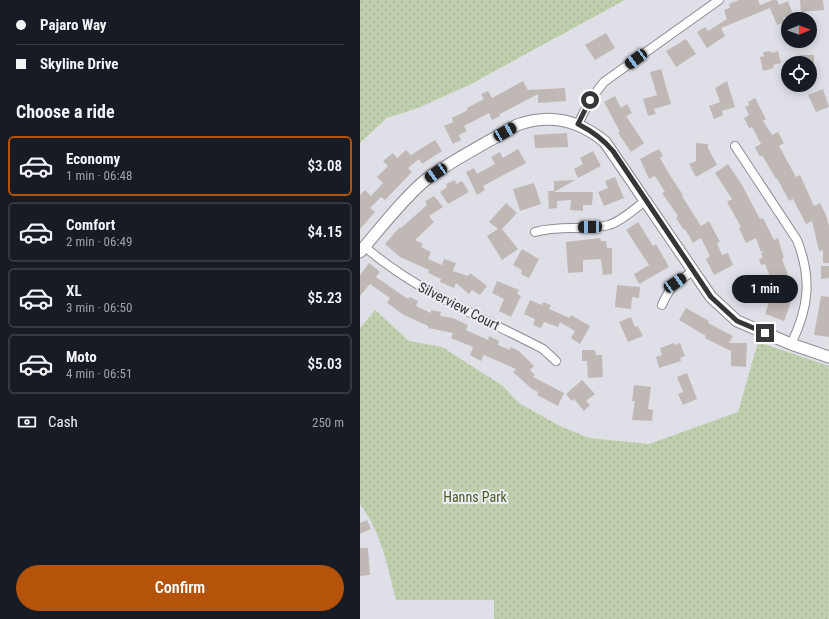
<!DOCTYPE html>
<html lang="en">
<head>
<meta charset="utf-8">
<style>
	:root { --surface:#171b24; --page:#20242c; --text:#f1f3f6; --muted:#9ea1a6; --line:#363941; --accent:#b45309 }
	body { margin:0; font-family:"Roboto Condensed",sans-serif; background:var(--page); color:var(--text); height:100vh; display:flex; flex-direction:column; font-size:15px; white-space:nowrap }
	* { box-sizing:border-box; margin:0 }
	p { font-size:13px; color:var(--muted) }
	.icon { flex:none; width:22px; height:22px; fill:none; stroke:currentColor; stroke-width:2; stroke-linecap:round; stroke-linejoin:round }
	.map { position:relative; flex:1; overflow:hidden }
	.sheet { display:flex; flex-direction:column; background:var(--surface); width:360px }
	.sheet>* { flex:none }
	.top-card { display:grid; align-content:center; height:88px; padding:0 16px; background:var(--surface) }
	.needle { width:26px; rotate:89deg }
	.tools { position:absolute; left:421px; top:12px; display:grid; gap:8px }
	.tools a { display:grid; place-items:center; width:36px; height:36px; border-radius:50%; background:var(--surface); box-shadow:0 2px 10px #0003; font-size:20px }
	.end { position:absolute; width:18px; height:18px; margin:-9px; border:5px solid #363639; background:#fff; box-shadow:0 0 0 2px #fff }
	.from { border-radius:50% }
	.bubble { position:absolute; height:28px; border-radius:14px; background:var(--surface); box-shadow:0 2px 10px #0003; font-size:13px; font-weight:600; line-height:28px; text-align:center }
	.car { position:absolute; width:12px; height:24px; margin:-12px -6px; border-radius:5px; box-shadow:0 0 3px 1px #0007; background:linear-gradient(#222 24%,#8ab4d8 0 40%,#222 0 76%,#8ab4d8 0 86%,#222 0) }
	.top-card b { display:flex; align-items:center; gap:14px; height:38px; font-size:15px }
	.top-card b+b { border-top:1px solid var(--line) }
	.top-card i { width:10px; height:10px; background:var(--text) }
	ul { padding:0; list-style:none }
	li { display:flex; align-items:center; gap:12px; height:60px; margin:0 8px 6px; padding:0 8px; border:2px solid var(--line); border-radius:6px }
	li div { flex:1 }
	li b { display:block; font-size:15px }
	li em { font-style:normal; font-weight:600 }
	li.active { border-color:var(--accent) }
	li>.icon { width:36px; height:36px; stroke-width:1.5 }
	h2 { padding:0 16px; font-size:18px; line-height:48px }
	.pay { display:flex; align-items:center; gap:10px; height:44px; padding:0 16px; font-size:15px }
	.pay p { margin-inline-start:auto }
	.action { display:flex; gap:8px; margin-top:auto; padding:8px 16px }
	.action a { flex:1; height:46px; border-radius:24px; background:var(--accent); color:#fff; font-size:16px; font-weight:600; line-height:46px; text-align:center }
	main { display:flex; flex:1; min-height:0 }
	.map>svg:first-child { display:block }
	.grass { fill:url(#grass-dots) }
	.building { fill:#c0b8b4 }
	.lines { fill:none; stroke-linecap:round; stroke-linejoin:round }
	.street-casing { stroke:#8c8c93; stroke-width:10 }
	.secondary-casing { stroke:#8c8c93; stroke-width:13 }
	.street { stroke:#fff; stroke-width:8 }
	.secondary { stroke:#fff; stroke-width:11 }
	.route { stroke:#363639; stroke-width:5 }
	.labels { text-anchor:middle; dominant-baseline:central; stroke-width:4; stroke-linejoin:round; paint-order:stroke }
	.street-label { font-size:14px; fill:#363639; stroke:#ecedf4 }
	.park-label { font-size:14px; fill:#445c20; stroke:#ecedf4 }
</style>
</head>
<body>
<main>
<section class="sheet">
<div class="top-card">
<b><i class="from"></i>Pajaro Way</b>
<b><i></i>Skyline Drive</b>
</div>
<h2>Choose a ride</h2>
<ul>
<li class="active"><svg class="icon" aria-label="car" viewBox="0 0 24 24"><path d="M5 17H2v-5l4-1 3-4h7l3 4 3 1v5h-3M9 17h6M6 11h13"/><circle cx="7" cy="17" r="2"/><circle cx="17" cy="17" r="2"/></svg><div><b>Economy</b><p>1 min · 06:48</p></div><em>$3.08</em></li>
<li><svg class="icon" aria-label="car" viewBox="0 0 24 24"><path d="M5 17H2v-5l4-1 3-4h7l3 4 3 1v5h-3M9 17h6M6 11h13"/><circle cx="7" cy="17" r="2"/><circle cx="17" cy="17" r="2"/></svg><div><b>Comfort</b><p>2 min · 06:49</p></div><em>$4.15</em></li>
<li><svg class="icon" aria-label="car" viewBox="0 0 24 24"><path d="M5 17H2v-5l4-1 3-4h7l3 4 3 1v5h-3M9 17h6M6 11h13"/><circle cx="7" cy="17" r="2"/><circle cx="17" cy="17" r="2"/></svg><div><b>XL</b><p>3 min · 06:50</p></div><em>$5.23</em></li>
<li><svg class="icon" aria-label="car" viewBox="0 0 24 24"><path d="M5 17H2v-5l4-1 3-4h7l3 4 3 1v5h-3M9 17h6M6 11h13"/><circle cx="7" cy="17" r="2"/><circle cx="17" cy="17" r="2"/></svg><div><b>Moto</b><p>4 min · 06:51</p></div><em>$5.03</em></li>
</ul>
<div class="pay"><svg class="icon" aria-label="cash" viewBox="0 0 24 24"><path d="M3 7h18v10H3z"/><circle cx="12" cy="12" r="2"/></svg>Cash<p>250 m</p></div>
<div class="action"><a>Confirm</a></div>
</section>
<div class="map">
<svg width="469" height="619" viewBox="0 0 469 619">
	<defs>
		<pattern id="grass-dots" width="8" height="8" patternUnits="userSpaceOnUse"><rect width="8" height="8" fill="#bfcfad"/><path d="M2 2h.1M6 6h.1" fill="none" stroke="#a5b296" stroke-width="1.8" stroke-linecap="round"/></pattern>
	</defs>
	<rect width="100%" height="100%" fill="#dfe0e7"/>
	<path class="grass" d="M0,0H265L109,85L58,108L27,118L0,143Z
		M15,310L49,341L82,347L143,386L159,403L198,425L229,438L289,444L378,412L398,342L469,366V619H134V600H36C27,565 22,534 0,504V328Z"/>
	<path class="building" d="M379,0H398L400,5L413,0H417L419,5L428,1L433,14L423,18L425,22L417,25L410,8L361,28L365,36L347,48L337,32L345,27L348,31L367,19L364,10L370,8L369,4Z
		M440,0H463L464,10L441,12Z
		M246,33L255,48L235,60L225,45Z
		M326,39L336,54L316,67L306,51Z
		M411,51V53L418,51L421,63L413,65L414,68L403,71L400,57L404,56L403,52Z
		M439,55H454V63H439Z
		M301,69L311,104L294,109L296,114L288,116L283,99L297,95L290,72Z
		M163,81L168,90L205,88L206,101L178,103V94L140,114V116L132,120L129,113L104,126L107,131L99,135L101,140L93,144L84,126L93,122L92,118L108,110L107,108L124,99L121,94L128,91L132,98Z
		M367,81L375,107L362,111L363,115L354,119L349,106L360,102L355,88Z
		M463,89L469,107L456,112L448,95Z
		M255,96L261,108L267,104L272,113L266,116L284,143L271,152L258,133L260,132L244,102Z
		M395,98L406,119L403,121L412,135L418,132L424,143L419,146L436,177L440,175L454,206L460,203L466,215L469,226V263H463V250L459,251L452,221L446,224L433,199L429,201L417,178L416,179L402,155L400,157L395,147L401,144L392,127L389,128L384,118L389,115L385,107L389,105L388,102Z
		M207,133L208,147L175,148L174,135Z
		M75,140L82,151L62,164L59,159L48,168L52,172L25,200L21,197L10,208L15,212L0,229V195L5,190L11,196L23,183L17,177L28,166L23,161L33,153L37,158L46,150L51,155Z
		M336,143L348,144V148L357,165L336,177L329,164L336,161Z
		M158,149L166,163L123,186L125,190L117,195L106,172L114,168L117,174L135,164L131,157L140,152L143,158Z
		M299,149L303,156L300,158L309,174L323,195L322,196L341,226L349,221L360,242L357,243L362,255L368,253L373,265L354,275L346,259L350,256L341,238L333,243L325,229L324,230L316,218L318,216L302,193L305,192L295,176L289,179L280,159Z
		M233,151L241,166L218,178L214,169L223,164L220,158Z
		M368,164L382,185L400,219L403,218L414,240L418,238L424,258L422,259L432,286L415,293L432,299L424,321L405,314L414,287L405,264L401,265L399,259L403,258L401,254L405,250L401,252L396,238L386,243L379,228L381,227L367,202L372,199L355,173Z
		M255,177L264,198L244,206L238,192L248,188L245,181Z
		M95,180L96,184L102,181L109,192L88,204L80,192L87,187L86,184Z
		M215,180L194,192H233L232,205H223V211L210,210L211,200L197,201V208L189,209L188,191H194V181Z
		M174,183L181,204L160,211L153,189Z
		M74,196L83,207L69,216L74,222L55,240L63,244L61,247L71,252L68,259L82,265L84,259L96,263L93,271L108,276L110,273L127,286L120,295L112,290L109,294L96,283L94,288L80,282L81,279L68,273L69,270L40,257L25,244L40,227L41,228L67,205L65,201Z
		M146,203L157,213L142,229L158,249L142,260L127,236L138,229L129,222Z
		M278,222L293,246L296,244L309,267L279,284L274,274L289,265L266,230Z
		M240,238L241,241H246L247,248H252V274L243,275L241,259L223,260V272L208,273L206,242Z
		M162,249L179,259L169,278L161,274L162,270L153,265Z
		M9,263L20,272L16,277L48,299L50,297L58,301L56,306L71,313V310L81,312L80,316L93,318L108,325L106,330L128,340L129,336L139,341L138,345L150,350L151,347L159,351L174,366L170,370L175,375L173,377L204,393L198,406L177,395L178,392L172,389L153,372L156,369L124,355L121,361L110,355L113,347L91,338L93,333L68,328V326L44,315L27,303L30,298L10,284L0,296V275Z
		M461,266H469V278L461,279Z
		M382,275L398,290L385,304L375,296L377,293L371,287Z
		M137,281L159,290L157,294L161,296L151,317L139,311L144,299L132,293Z
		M257,285L280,287L279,298L272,297L271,309L255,307Z
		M461,296L469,297V337L454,335Z
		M170,300L182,305L183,302L191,305L189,309L210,318L211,315L230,326L220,344L211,338L215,331L200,322L198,327L184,322L181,328L173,325L175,319L164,314Z
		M326,308L349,321L348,323L373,336L369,343H387L386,367L371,366V351L345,338L346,336L319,320Z
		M271,317L275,327L278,326L283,336L268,342L259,322Z
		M314,343L315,345L320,343L325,356L320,358L321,361L299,368L296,357L302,355L300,348Z
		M222,350H235L236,355H242L243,377L228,378L227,361H222Z
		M327,373L337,399L323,405L318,394L323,392L317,377Z
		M222,380L235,394L226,401L230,405L224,411L214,399L212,401L206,394Z
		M274,385L291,387L288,409L293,410L292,421L272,420L275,401H272Z
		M7,520L11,529L0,534V523Z
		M0,548H8L10,575L0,576Z"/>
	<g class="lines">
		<defs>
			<path id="street" d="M218,124L230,100L244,82L359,0
				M375,146L437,240C452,278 449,308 431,344
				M175,232C200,225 225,231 249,225C262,221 274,209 285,201
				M5,247C57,292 122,317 183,349L196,361
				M302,305C310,286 317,282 333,271"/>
			<path id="secondary" d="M0,252C19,230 46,195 68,178C96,158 128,142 157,125C190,113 219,120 245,142L351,297L377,321L431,344L469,357"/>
		</defs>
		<use href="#street" class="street-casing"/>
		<use href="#secondary" class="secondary-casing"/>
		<use href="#street" class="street"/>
		<use href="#secondary" class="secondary"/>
	</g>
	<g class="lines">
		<path class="route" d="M230,100L218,124C232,131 243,139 253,151L351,297L377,321L405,333"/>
	</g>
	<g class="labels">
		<g class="street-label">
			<text transform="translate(99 306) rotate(27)">Silverview Court</text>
		</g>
		<g class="park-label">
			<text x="115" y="497">Hanns Park</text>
		</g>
	</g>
</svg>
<div class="tools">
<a><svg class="needle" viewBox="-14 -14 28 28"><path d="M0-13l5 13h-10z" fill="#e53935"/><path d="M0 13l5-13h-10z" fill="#9ea1a6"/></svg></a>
<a><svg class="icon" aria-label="locate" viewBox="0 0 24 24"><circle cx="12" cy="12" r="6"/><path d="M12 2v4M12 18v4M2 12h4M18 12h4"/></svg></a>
</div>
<i class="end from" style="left:230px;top:100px"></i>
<i class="end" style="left:405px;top:333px"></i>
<div class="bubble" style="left:372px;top:275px;width:66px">1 min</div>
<i class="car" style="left:276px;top:59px;rotate:233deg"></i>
<i class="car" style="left:145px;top:132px;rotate:60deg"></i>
<i class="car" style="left:76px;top:173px;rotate:236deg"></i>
<i class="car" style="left:230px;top:227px;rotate:269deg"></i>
<i class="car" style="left:315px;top:283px;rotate:56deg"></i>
</div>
</main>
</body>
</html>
